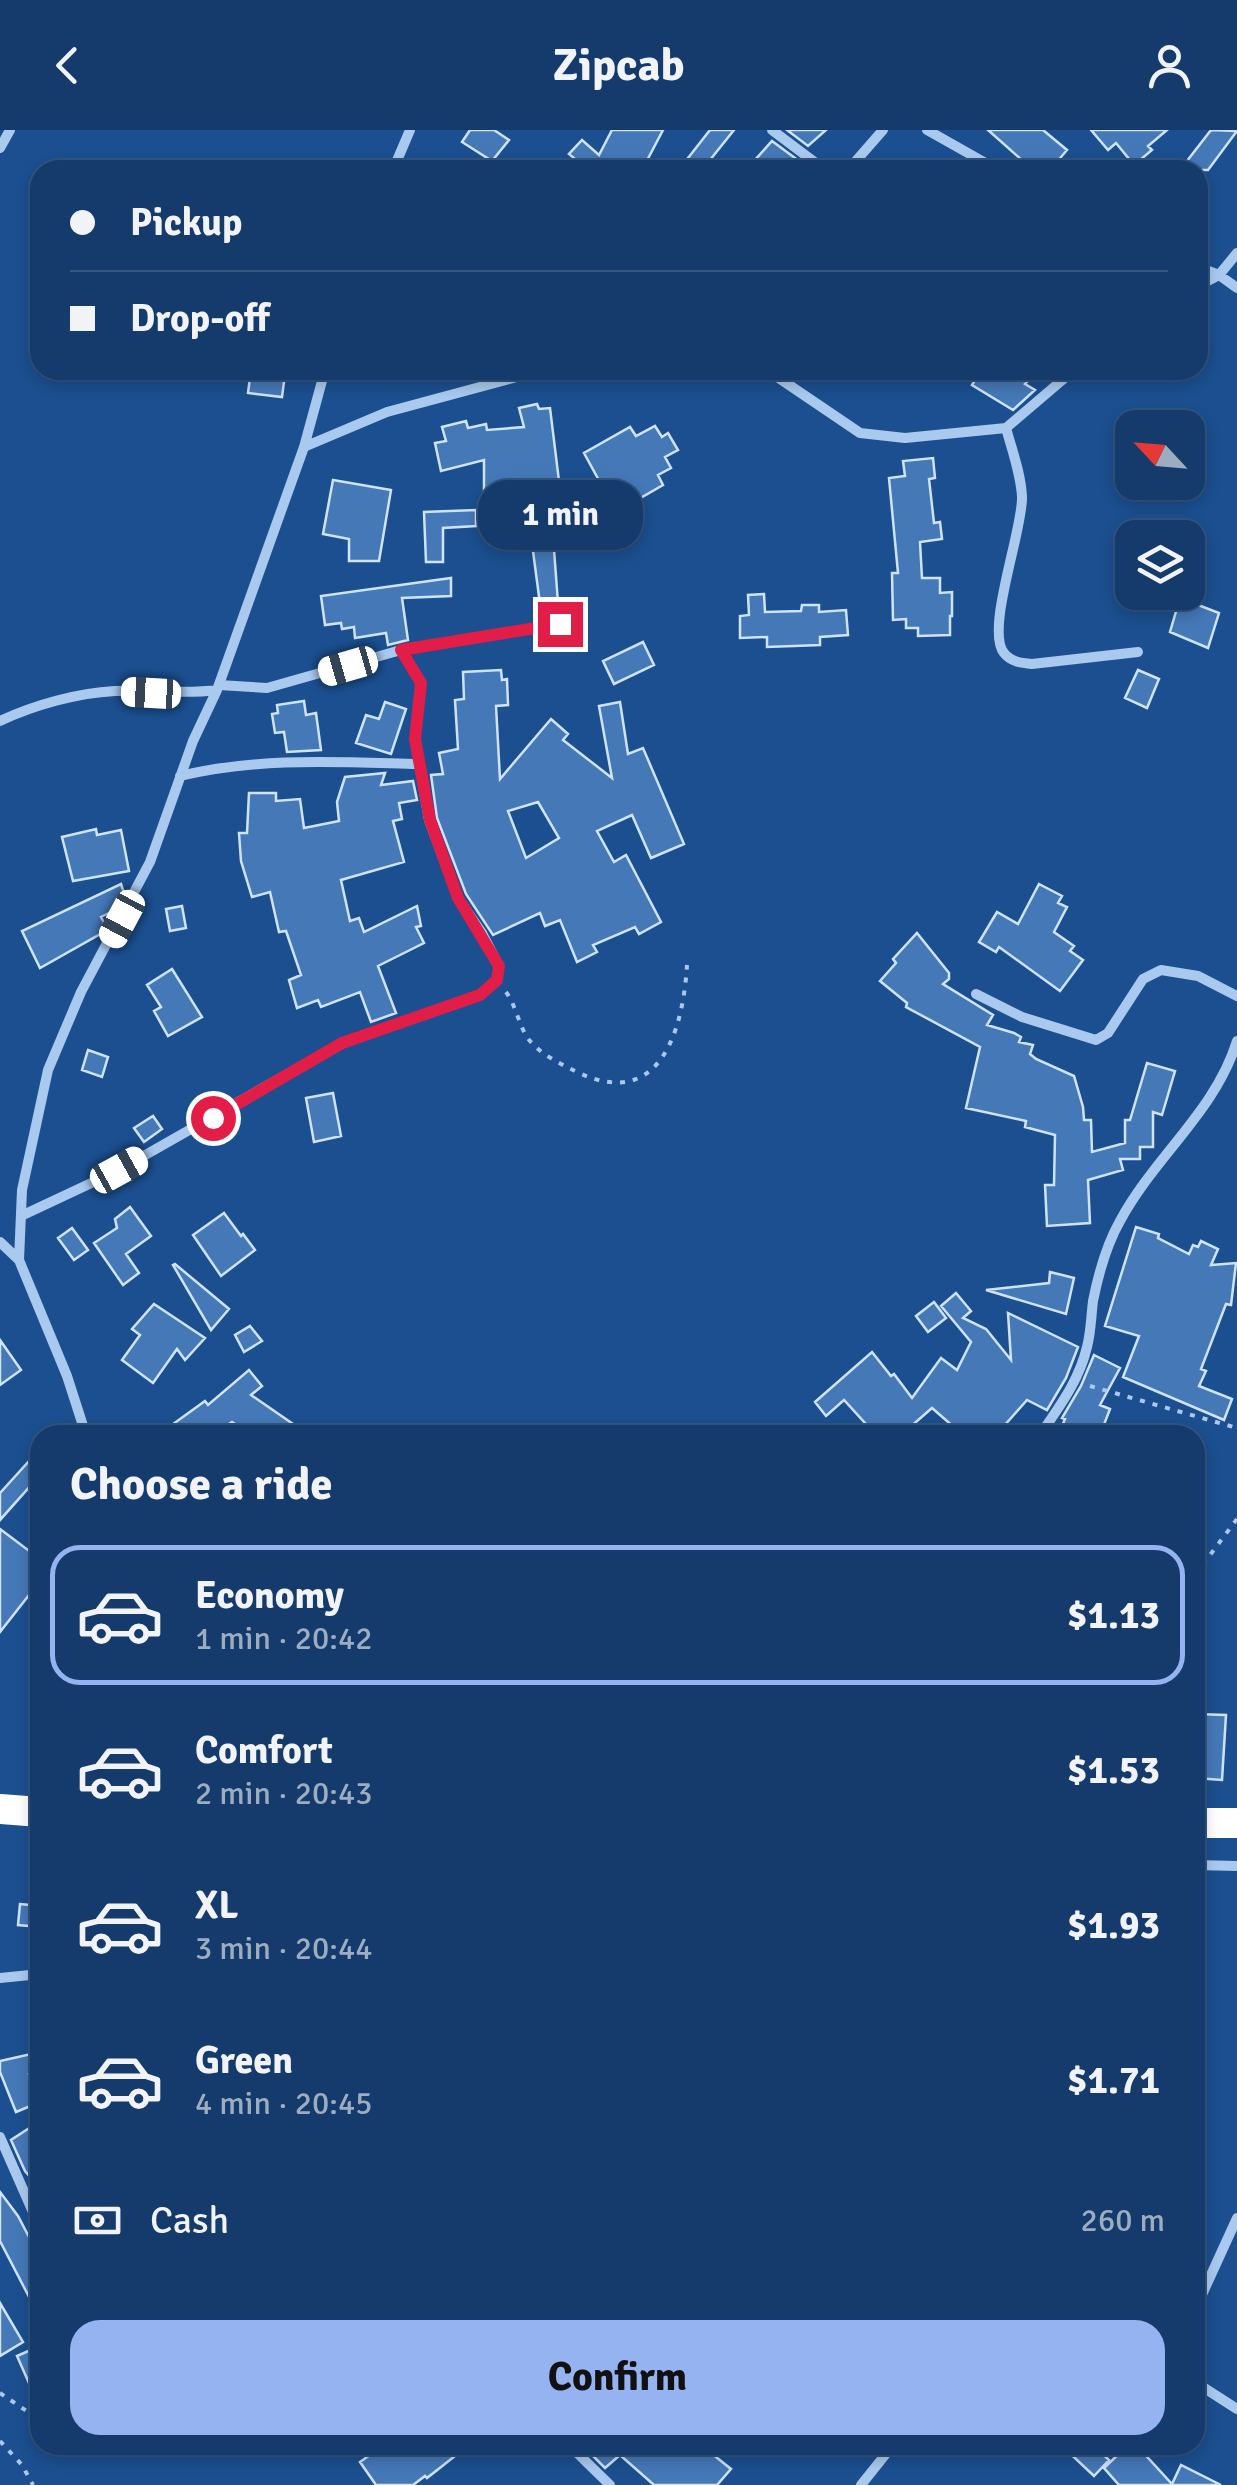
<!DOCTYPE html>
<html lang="en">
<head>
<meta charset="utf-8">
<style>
	:root { --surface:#143b6b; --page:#1d4271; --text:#f1f3f6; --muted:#9dadc1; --line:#33557e; --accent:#95b2f1 }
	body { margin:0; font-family:Signika,sans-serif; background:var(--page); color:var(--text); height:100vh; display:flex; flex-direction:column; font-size:38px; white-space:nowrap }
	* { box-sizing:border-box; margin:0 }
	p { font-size:32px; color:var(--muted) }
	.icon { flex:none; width:55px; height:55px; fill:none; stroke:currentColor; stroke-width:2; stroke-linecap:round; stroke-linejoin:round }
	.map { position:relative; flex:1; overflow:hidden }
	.details { position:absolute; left:30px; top:1295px; width:1175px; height:1030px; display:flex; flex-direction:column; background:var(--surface); border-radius:30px; box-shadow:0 5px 15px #0003,0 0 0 2px var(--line) }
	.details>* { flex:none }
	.guide { position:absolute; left:30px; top:30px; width:1178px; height:220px; border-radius:30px; box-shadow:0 5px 15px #0003,0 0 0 2px var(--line); display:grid; align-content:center; height:220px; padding:0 40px; background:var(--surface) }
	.needle { width:65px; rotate:296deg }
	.controls { position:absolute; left:1115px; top:280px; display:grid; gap:20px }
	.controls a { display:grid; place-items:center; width:90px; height:90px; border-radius:20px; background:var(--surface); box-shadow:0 5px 15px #0003,0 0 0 2px var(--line); font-size:50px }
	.end { position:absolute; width:45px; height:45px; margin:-22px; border:12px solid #e11d48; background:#fff; box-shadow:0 0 0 5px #fff }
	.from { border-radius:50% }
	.bubble { position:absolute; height:70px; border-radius:30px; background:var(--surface); box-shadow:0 5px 15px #0003,0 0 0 2px var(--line); font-size:32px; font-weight:700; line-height:70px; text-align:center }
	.car { position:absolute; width:30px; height:60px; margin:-30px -15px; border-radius:12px; box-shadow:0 0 8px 2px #0007; background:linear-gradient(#fff 24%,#345 0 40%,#fff 0 76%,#345 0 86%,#fff 0) }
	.guide b { display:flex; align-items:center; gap:35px; height:95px; font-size:38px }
	.guide b+b { border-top:2px solid var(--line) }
	.guide i { width:25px; height:25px; background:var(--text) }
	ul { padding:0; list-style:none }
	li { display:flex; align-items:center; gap:30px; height:140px; margin:0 20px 15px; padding:0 20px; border:5px solid transparent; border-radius:30px }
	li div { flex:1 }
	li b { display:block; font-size:38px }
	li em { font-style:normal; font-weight:700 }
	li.active { border-color:var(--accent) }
	li>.icon { width:90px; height:90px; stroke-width:1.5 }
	h2 { padding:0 40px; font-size:45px; line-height:120px }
	.pay { display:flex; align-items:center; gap:25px; height:110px; padding:0 40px; font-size:38px }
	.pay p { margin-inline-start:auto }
	.primary-button { display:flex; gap:20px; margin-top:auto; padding:20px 40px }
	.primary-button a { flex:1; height:115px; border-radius:30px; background:var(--accent); color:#111; font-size:40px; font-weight:700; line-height:115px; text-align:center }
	header { display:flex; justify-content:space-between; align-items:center; height:130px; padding:0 40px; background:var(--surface); font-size:45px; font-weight:700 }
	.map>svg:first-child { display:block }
	.building { fill:#4478b7; stroke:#cfe3fa; stroke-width:2.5; fill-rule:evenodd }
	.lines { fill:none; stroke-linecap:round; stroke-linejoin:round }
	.path { stroke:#a9c9ee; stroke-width:4; stroke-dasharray:5 8; stroke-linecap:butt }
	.street { stroke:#a9c9ee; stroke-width:10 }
	.highway { stroke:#fff; stroke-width:30 }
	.route { stroke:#e11d48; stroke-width:12 }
</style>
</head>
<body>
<header><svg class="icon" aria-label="back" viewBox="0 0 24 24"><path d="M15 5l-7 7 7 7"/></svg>Zipcab<svg class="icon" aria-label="person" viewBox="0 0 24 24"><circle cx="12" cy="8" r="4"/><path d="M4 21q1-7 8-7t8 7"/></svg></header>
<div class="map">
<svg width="1237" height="2355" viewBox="0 0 1237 2355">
	<rect width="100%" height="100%" fill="#1b4f8f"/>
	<path class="building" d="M470,0H494L509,10L492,31L462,12Z
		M612,0H663L642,40H588L569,24L582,10L599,25Z
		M710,0H734L702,40L688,28Z
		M787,0H826L808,16Z
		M988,0H1043L1067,20L1050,40H1033Z
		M1091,0H1167L1148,16L1152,20L1134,35L1116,13L1108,20Z
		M1211,0L1237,1L1208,40H1180Z
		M772,11L795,28L791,31L800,40H746Z
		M251,240L285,244L282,267L248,263Z
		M981,240H1038L1025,254L1035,260L1013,280L972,255Z
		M537,274L539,279L550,278L560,359L559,406H553L558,473L540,474L531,406H503V365H484V330L441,341L435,313L446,311L442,297L466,291L468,298L486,294L487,300L524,297L519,278Z
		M655,296L662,307L668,303L678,320L665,327L671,338L658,345L663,355L630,374L621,357L607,365L584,323L630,297L636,306Z
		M933,328L935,348L929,349L934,393L940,392L942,409L920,412L922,448H940V463L952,462V486H950V505L918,506V498H906V489L893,490L892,443H898L889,348L905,346L903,331Z
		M333,350L391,360L379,431H349V409L323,404Z
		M476,380V396L443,398V432H426L424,382Z
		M451,448V466L402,468L408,510L388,515L386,503L355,508L354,497L342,499L341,493L325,495L321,466Z
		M764,464L765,482L801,481L802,475H819V482L846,480L848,505L820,507V515L767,517V507L740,508V486L749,485L748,465Z
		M1180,468L1219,483L1208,518L1170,502Z
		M643,512L654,535L614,554L603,531Z
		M501,540L502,550L507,549L508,575L496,576L500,649L551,589L568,604L563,610L612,648L599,576L620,572L628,624L643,618L684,714L651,728L632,685L597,701L614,732L626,725L661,792L639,804L635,797L593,815L597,822L577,832L560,790L545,796L540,783L493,805L466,764L437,688L431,645L443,644L439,623L458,619L455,570L464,569L463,542ZM538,672L559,708L526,728L508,681Z
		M1138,540L1159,549L1147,578L1125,568Z
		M304,571L306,585L316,583L321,620L287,622L284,602L275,603L272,584L278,583L277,575Z
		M385,572L406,579L391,624L356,613L366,585L379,589Z
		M385,643L381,655L413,651L417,670L399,673L402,689L393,691L404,732L341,750L350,791L359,788L364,802L417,776L421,796L416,797L424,813L378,836L396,883L371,892L360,862L321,877L318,870L297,878L289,850L301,845L286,801L279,802L270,762L252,767L241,731L239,703H247L249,663H276V671L300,669L304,698L339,691L337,672L345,647Z
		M96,699L97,705L121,700L129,741L73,751L62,707Z
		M121,754L124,763L115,780L101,787L106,796L102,803L40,838L22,801Z
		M1039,754L1062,766L1058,773L1067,777L1054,802L1074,816L1070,821L1083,830L1060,861L999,817L996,822L979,812L997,782L1018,794Z
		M182,776L186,798L170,801L166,779Z
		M917,803L949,843V849L943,854L993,885L987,895L1014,903L1021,907L1019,912L1033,915L1030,924L1036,929L1074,946L1083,977L1084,990H1091L1092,1022L1125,1013V990H1130L1147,933L1175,941L1162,985L1153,982V1017H1140V1029H1120L1123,1040L1088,1050L1090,1093L1047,1096L1045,1055H1054L1055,1005L1025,997L1026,991L966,978L980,917L906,877L907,873L880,851L896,833L893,829Z
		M172,839L202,887L168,906L154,881L161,877L147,855Z
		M88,920L108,927L102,947L82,940Z
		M333,963L341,1006L314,1012L306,968Z
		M153,986L162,999L144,1012L134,998Z
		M130,1077L151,1106L126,1124L139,1143L123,1155L94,1113L117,1098L115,1089Z
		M224,1083L241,1106L243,1104L255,1120L221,1146L193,1105Z
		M1136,1097L1159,1104L1158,1108L1189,1124L1193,1115L1198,1117L1201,1111L1218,1119L1211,1135L1236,1133L1231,1175L1226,1174L1201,1239L1206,1241L1199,1256L1232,1269L1224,1290L1123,1247L1139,1206L1105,1196Z
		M72,1098L88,1120L74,1130L58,1108Z
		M175,1134L229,1179L211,1200L173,1135Z
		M1050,1142L1074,1148L1066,1184L986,1160L1049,1153Z
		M956,1163L971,1181L963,1188L986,1199L1011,1230L1008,1183L1078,1217L1066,1248L1047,1280L1027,1270L996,1305H963L932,1278L901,1305H876L844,1270L826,1286L815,1272L872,1222L891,1246L894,1244L912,1268L941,1228L957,1240L971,1212L941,1176Z
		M934,1172L946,1188L928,1202L916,1186Z
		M154,1174L205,1208L185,1230L177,1219L153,1253L122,1230L140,1205L132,1199Z
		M250,1196L262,1211L244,1222L235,1205Z
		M0,1210L21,1240L0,1255Z
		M1094,1225L1120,1238L1100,1275L1110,1279L1100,1305H1058L1065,1289L1062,1288L1081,1256Z
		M249,1240L262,1256L251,1265L309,1305H252L232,1292L212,1305H158L205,1271L208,1275Z
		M40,1319V1345L0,1390V1363Z
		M0,1399L40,1429V1451L0,1502Z
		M1195,1584L1226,1585L1222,1650L1195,1648Z
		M20,1774L40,1776V1797L18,1795Z
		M40,1922V1941L29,1944L40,1972L16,1982L0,1942V1931Z
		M34,1995L40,2004V2058L25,2041L11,2010Z
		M0,2062L18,2086L40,2128V2188L0,2111Z
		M0,2173L23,2212L0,2226Z
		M40,2216V2278L17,2226Z
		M384,2315H469L427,2348L425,2346L413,2355H376L360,2332Z
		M582,2315H701L731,2339L717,2355H654L620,2325L605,2338Z
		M1061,2315H1093L1109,2330L1094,2346Z
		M1127,2316L1133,2323L1138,2317L1172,2354L1181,2335L1221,2355H1119L1104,2338Z"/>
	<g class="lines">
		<path class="path" d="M506,862C517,877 519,898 530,911C542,925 559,933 575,941C659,983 683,902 687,835
			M1090,1256L1237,1298
			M1195,1445L1237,1389
			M0,2263L40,2290
			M0,2311L22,2335L33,2355"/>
		<path class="street" d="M772,0L825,40
			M927,0L998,40
			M0,18L10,0
			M393,40L410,0
			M848,40L883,0
			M1198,137L1219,145L1237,158
			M1198,156L1219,145L1237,123
			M767,240L860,303L905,308L1006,298L1074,240
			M1006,298C1012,320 1021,344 1022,367C1023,400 985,500 1004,523C1011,532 1021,533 1032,534L1138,522
			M304,317L387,282L543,240
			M219,555L267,558L401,520L560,494
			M0,591C34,575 77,563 115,561C149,559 182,565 217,560
			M180,646C259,627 337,632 418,634
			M976,864L1022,887L1096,910L1108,903L1143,849L1161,840L1198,846L1237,866
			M21,1086L119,1040L342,913L480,865L497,851L499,836L482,803L458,768L429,690L415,609L421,553L401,520
			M0,1112L19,1130
			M86,1305L67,1246L19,1130L22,1060L48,940L81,862L150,732L193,611L217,560L304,317L325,240
			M1040,1305C1059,1277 1079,1251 1087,1217C1091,1202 1091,1187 1093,1171C1098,1146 1107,1114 1120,1091C1155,1026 1215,982 1237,911
			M1195,1735L1237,1736
			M0,1848L40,1844
			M0,2007L40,2098
			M1195,2180L1237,2088
			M1195,2252L1237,2279
			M569,2315L610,2355
			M861,2355L893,2315"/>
		<path class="highway" d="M0,1679L40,1682
			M1195,1693H1237"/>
	</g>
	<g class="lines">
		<path class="route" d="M213,988L342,913L480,865L497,850L499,836L458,768L430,690L415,609L421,553L401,520L560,494"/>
	</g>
</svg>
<div class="controls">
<a><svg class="needle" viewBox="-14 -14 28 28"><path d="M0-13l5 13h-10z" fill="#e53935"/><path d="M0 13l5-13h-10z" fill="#9dadc1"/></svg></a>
<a><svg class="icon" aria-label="layers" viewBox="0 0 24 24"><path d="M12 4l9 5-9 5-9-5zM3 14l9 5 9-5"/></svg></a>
</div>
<i class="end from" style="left:213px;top:988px"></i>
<i class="end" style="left:560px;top:494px"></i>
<div class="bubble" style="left:478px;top:350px;width:165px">1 min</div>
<i class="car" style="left:348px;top:536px;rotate:254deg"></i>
<i class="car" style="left:151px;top:563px;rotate:273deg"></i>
<i class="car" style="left:122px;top:789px;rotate:208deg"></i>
<i class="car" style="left:119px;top:1040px;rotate:61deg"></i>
<div class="guide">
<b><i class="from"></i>Pickup</b>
<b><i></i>Drop-off</b>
</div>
<section class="details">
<h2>Choose a ride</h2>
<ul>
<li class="active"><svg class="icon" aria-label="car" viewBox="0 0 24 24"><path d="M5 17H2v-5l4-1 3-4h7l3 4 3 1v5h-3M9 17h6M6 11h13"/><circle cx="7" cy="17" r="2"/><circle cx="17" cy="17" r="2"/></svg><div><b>Economy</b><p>1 min · 20:42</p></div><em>$1.13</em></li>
<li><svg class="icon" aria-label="car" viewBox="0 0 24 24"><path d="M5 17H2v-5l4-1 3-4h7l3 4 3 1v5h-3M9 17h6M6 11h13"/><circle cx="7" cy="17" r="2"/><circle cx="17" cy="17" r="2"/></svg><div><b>Comfort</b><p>2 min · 20:43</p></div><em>$1.53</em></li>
<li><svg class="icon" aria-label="car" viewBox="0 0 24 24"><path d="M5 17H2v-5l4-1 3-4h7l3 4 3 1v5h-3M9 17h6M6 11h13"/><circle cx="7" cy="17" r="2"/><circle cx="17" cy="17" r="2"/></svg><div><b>XL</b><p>3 min · 20:44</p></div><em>$1.93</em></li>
<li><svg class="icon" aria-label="car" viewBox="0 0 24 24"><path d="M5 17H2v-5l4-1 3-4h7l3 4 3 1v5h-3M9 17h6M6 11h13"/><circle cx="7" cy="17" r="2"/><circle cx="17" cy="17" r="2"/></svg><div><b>Green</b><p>4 min · 20:45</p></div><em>$1.71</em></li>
</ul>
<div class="pay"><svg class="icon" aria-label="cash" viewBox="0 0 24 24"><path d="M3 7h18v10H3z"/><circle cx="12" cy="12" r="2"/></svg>Cash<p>260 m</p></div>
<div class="primary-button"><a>Confirm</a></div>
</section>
</div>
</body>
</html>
